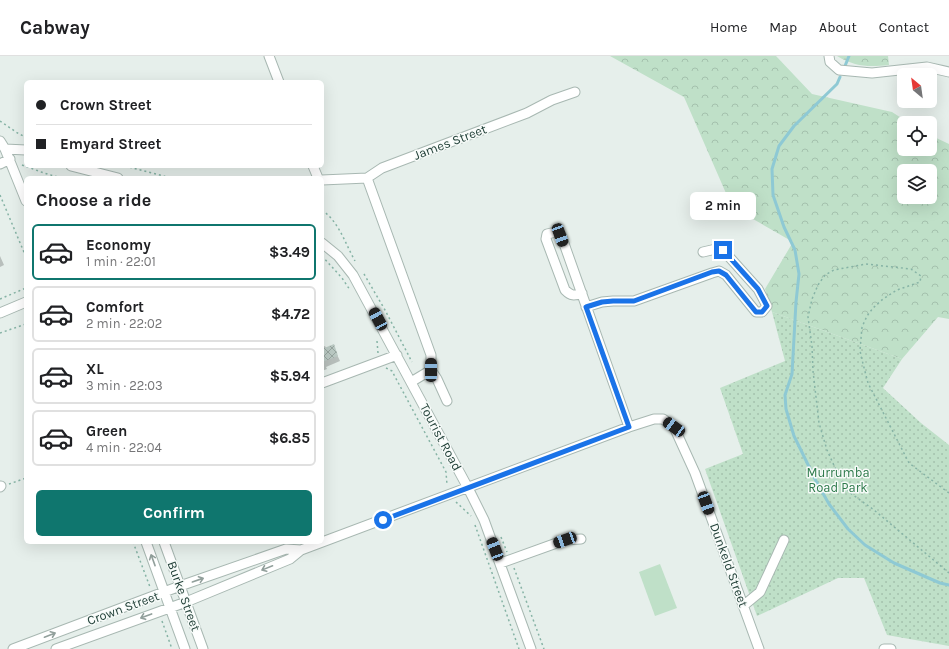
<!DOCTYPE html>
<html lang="en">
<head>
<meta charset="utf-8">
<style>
	:root { --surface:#fff; --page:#f2f2f2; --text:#202124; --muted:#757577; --line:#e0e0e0; --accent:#0f766e }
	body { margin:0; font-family:Karla,sans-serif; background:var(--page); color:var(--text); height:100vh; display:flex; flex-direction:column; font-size:15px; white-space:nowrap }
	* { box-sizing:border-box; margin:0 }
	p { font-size:13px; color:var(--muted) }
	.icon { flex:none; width:22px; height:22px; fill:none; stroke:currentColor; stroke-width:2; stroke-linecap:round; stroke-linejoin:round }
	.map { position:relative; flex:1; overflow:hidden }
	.sheet { position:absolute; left:24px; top:120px; width:300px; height:368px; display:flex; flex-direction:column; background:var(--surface); border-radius:6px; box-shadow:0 4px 16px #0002 }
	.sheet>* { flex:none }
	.hud { position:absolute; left:24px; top:24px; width:300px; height:88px; border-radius:6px; box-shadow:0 4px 16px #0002; display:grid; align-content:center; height:88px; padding:0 12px; background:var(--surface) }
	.needle { width:26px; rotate:331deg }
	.fabs { position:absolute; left:897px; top:12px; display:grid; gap:8px }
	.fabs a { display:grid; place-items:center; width:40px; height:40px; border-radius:6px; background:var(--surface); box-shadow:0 4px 16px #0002; font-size:20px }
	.end { position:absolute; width:18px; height:18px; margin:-9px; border:5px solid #1a73e8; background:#fff; box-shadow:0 0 0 2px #fff }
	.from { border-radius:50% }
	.bubble { position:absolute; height:28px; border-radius:6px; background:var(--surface); box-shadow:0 4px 16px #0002; font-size:13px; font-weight:700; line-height:28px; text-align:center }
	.car { position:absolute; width:12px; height:24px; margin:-12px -6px; border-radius:5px; box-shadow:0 0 3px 1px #0007; background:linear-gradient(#222 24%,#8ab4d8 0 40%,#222 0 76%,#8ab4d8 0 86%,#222 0) }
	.hud b { display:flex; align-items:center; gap:14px; height:38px; font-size:15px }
	.hud b+b { border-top:1px solid var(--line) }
	.hud i { width:10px; height:10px; background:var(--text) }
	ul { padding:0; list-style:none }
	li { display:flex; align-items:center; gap:12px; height:56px; margin:0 8px 6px; padding:0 4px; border:2px solid var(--line); border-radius:6px }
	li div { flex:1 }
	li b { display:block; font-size:15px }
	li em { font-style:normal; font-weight:700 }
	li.active { border-color:var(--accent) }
	li>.icon { width:36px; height:36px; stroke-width:1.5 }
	h2 { padding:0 12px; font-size:18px; line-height:48px }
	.primary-button { display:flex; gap:8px; margin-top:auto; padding:8px 12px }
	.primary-button a { flex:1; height:46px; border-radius:6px; background:var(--accent); color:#fff; font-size:16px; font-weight:700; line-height:46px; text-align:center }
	header { display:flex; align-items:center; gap:24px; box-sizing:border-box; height:56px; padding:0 20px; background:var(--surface); border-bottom:1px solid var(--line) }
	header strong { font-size:19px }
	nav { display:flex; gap:22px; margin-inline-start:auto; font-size:14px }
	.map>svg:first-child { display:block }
	.forest { fill:url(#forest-crowns); fill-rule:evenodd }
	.park { fill:url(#park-dots) }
	.pitch { fill:#bfe0c8 }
	.shadow { fill:#0003 }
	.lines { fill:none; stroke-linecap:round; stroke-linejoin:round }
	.stream { stroke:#8ec9d4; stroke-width:3 }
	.building { fill:url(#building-cross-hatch) }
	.minor-casing { stroke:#a8b8b2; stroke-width:11 }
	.path { stroke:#86b3a5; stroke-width:1.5; stroke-dasharray:2 3; stroke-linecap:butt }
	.minor { stroke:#fff; stroke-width:9 }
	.oneway { stroke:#92a09c }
	.route { stroke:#1a73e8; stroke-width:5 }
	.labels { text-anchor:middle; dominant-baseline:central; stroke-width:3; stroke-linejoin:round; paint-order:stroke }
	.street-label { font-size:13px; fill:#24423a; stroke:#f7fbf9 }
	.park-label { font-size:13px; fill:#2d7a4b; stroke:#f7fbf9 }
</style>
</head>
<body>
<header>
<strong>Cabway</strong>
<nav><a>Home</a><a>Map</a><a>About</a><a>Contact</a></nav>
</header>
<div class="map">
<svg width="949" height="593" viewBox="0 0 949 593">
	<defs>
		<pattern id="forest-crowns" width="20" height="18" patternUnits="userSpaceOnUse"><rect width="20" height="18" fill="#bfe0c8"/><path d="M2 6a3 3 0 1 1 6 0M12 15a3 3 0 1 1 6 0" fill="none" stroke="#a4c1ad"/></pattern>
		<pattern id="park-dots" width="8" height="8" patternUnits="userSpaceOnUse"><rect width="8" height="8" fill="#bfe0c8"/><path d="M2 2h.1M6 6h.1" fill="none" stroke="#a4c1ad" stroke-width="1.8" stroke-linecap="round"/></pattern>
		<pattern id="building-cross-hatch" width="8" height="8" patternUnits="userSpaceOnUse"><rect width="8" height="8" fill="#bbcac4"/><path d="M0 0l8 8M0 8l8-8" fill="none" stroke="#98a6a0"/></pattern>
	</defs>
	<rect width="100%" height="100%" fill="#e6efeb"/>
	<path class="forest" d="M610,0H776L812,38L892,56L909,67H904V93H930V79L949,88V263L938,261L902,303L772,256L765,233L793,186L732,151L684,41ZM904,115H930V141H904Z
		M837,0H888L889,9C868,11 856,11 837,0Z"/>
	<path class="park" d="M772,256L902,303L883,332L921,367L949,389V590L887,579L864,522H838L757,560L705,413L743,398L720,332L785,305Z"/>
	<path class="pitch" d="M660,508L677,552L655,560L639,516Z"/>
	<path class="shadow" d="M0,200L4,209L0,211Z
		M325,290L326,292L333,290L340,305L326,311L327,313L322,315V291Z"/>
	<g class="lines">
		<path class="stream" d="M845,10L849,0
			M840,21L837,28L794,70L779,90L772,113L773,139L784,171L795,194L799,218L796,246L792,318L785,339L786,353L794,380L816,425L829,448L848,473L865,489L894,507L940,527L949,529"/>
	</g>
	<path class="building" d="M334,288L338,300L322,306V293Z"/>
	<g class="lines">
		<defs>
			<path id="minor" d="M269,0L279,26
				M829,0L830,6L839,14L872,17L927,11L949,16
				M0,85L5,93L26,145
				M5,93L26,94
				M0,108L10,103
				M71,110L118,122
				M313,110L318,122
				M367,122L431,299V314L411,326
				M322,124L367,122L382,112L527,57L552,44L575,36
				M322,187L338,200L353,219L468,432L484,464L531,593
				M582,237C574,240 571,240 565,234L546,183L547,178L556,176L561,179L629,371
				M586,251L602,246L613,245H634L712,217L719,215L726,219L756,256H762L767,250L758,233L723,194L716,193L703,196
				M0,257L26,246
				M431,314L437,323L447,345
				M322,327L397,299
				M0,431L1,430
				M146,486L185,593
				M164,486L203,593
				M501,507L565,484L581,483
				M743,550L760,536L784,484
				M13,593L180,530L286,493L301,494
				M56,593L186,546L290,503L301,494L629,371L654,363H663L674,371L695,417L759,593
				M884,593H891"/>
		</defs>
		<use href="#minor" class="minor-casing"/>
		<path class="path" d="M0,65L19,78L26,81
			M22,109L44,117L61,122
			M125,110L171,122
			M0,139L26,201
			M322,154C339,166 345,187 355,205
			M322,200L342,222L350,234
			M364,218L385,254L412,306
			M0,243L26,232
			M0,277L26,268
			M377,285L378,297
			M386,312L392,315L393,317L446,416L447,429
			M9,428L26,422
			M949,437L909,407L868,327L861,300L860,294L862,271L867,260L873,252L883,243L897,234L920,226L921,220L911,213L866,208L834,214L825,219L818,229L812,243L808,261L812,290L813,315L819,367L827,394L837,416L849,436L874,454L949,517
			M456,446L471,460
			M475,469L519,593
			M501,481L507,496
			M133,486L150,531
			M514,512L544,593
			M162,565L172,593"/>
		<use href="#minor" class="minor"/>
	</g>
	<defs><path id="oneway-shaft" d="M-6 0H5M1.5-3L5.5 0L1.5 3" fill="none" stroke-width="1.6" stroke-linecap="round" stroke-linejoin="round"/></defs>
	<g class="oneway">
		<use href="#oneway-shaft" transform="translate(153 504) rotate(-110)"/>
		<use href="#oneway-shaft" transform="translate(267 512) rotate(158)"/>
		<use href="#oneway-shaft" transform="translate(198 524) rotate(-19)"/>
		<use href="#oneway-shaft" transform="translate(146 560) rotate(160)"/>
		<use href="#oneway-shaft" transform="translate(50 579) rotate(-21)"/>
	</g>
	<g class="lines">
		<path class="route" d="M383,464L629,371L586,251L602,246L613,245H634L712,216L719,215L726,219L756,256H762L767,250L758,233L723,194"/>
	</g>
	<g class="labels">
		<g class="street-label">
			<text transform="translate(450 86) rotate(-21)">James Street</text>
			<text transform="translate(441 381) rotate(62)">Tourist Road</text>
			<text transform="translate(729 509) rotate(70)">Dunkeld Street</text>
			<text transform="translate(184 540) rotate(70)">Burke Street</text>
			<text transform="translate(123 552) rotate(-20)">Crown Street</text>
		</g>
		<g class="park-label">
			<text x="838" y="416">Murrumba<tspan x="838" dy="15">Road Park</tspan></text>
		</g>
	</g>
</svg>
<div class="fabs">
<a><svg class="needle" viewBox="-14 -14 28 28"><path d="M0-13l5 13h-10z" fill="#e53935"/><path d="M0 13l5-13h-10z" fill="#757577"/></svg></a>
<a><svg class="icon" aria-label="locate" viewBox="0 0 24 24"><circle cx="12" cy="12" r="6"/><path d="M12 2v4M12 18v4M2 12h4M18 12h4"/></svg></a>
<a><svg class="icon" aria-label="layers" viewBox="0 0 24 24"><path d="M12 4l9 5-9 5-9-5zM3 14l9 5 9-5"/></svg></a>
</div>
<i class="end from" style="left:383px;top:464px"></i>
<i class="end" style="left:723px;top:194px"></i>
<div class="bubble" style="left:690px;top:136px;width:66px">2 min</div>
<i class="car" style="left:560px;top:179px;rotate:160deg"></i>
<i class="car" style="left:378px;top:263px;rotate:332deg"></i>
<i class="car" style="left:431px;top:314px;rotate:0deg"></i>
<i class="car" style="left:674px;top:371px;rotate:306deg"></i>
<i class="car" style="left:706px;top:447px;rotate:160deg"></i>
<i class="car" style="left:565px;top:484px;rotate:250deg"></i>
<i class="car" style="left:495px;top:493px;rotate:339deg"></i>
<div class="hud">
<b><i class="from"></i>Crown Street</b>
<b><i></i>Emyard Street</b>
</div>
<section class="sheet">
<h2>Choose a ride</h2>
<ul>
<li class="active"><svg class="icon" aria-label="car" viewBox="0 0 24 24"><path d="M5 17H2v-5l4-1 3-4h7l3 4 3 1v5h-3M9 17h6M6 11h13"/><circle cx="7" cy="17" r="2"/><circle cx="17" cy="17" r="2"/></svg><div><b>Economy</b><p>1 min · 22:01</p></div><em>$3.49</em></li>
<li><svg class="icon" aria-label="car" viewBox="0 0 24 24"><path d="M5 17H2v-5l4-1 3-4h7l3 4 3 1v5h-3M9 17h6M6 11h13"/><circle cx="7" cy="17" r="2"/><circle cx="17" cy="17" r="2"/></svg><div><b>Comfort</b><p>2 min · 22:02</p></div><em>$4.72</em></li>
<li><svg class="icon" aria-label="car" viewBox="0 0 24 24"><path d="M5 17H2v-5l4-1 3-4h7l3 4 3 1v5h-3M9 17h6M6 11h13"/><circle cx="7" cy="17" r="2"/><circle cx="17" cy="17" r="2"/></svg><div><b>XL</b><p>3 min · 22:03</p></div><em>$5.94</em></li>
<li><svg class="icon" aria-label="car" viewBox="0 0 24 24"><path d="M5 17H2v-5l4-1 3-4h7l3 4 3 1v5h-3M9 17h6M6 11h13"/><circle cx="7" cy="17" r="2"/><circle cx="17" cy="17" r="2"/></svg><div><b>Green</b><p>4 min · 22:04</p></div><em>$6.85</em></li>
</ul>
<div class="primary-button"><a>Confirm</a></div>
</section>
</div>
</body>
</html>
